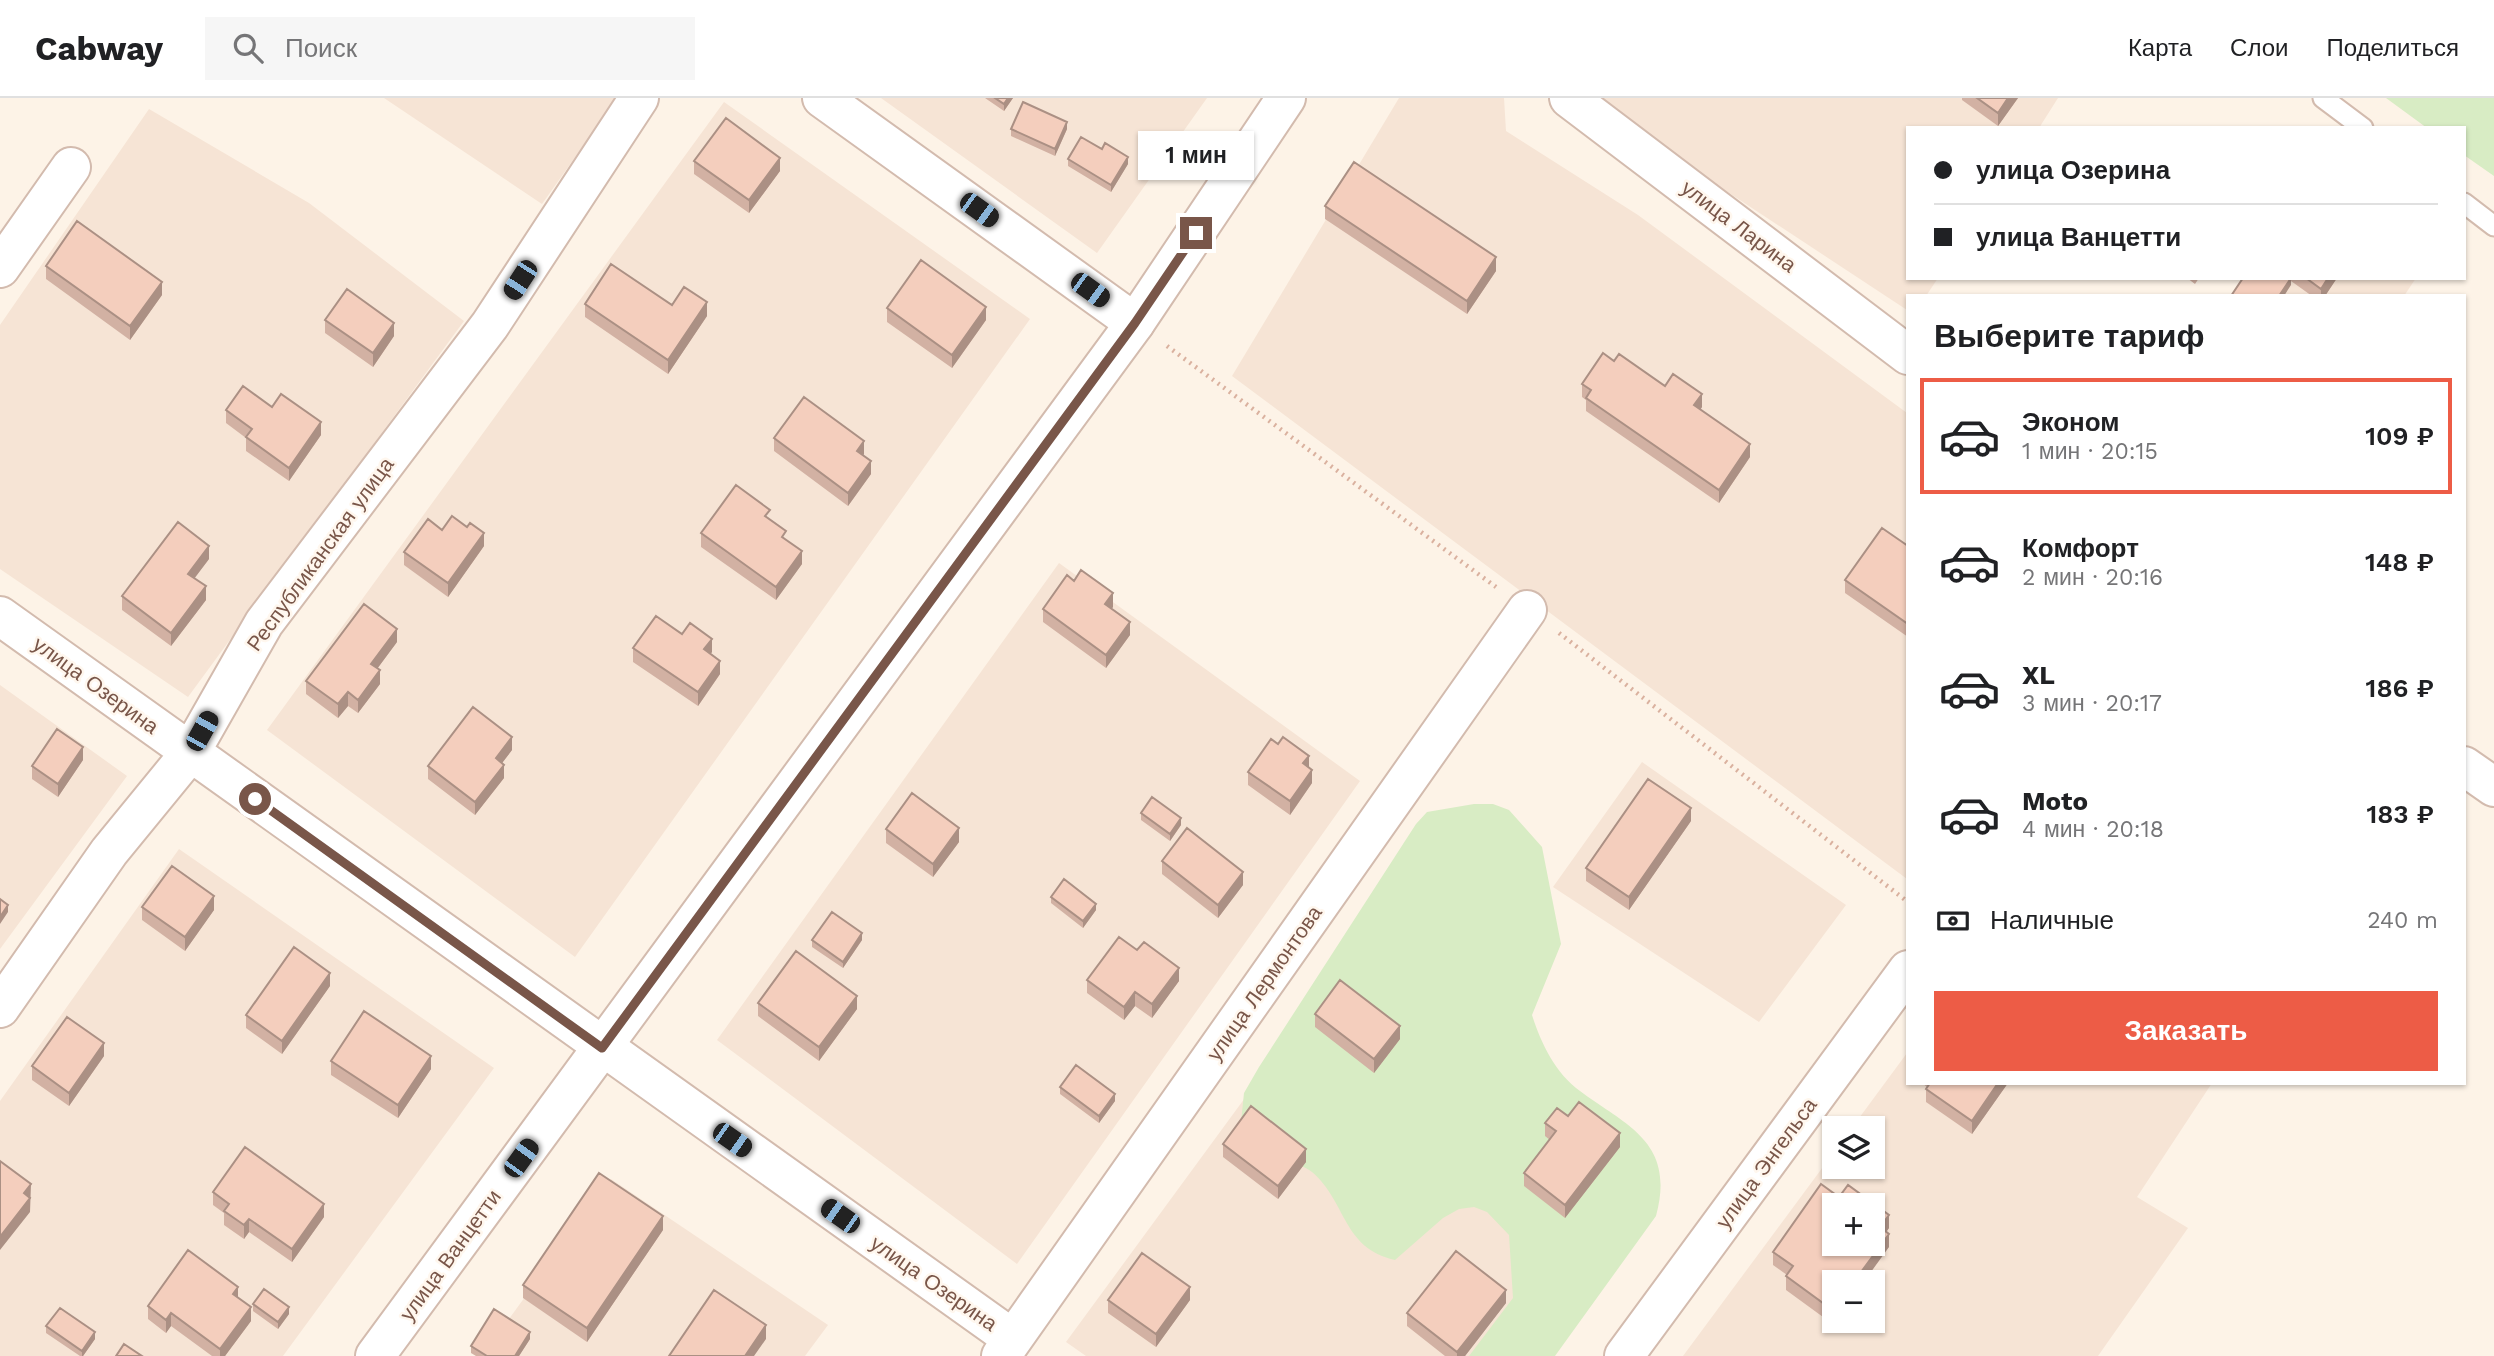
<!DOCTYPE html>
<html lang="ru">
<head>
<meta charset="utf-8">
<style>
	:root { --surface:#fff; --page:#f6f6f6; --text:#202124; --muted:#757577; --line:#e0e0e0; --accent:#ed5c46 }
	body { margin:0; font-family:"Work Sans",sans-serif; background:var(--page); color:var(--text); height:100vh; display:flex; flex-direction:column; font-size:26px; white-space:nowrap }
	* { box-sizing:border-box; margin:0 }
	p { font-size:23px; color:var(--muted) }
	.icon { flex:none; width:38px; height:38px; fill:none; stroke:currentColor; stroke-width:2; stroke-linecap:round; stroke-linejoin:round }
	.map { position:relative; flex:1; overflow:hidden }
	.sheet { position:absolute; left:1906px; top:196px; width:560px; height:791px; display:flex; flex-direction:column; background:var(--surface); border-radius:0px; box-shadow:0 2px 5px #0004 }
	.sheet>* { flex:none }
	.hud { position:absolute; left:1906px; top:28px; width:560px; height:154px; border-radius:0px; box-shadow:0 2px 5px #0004; display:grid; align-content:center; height:154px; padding:0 28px; background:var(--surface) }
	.buttons { position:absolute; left:1822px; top:1018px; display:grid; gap:14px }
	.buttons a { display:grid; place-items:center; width:63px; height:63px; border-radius:0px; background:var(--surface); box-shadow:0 2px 5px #0004; font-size:35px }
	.end { position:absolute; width:32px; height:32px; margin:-16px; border:9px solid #795649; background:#fff; box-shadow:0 0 0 4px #fff }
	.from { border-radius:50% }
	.bubble { position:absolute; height:49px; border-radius:0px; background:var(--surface); box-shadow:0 2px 5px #0004; font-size:23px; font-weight:600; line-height:49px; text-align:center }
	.car { position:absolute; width:21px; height:42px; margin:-21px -10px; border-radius:9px; box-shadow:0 0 5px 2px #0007; background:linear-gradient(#222 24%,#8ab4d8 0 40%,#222 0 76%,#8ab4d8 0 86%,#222 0) }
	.hud b { display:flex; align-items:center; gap:24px; height:66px; font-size:26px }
	.hud b+b { border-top:2px solid var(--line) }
	.hud i { width:18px; height:18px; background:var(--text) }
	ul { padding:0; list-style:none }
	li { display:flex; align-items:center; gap:21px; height:116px; margin:0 14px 10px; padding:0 14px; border:4px solid transparent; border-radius:0px }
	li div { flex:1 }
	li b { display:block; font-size:26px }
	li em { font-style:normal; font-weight:600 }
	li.current { border-color:var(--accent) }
	li>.icon { width:63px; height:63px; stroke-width:1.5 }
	h2 { padding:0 28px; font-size:32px; line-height:84px }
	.pay { display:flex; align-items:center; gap:18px; height:77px; padding:0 28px; font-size:26px }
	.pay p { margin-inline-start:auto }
	.button { display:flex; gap:14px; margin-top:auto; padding:14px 28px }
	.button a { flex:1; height:80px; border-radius:0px; background:var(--accent); color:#fff; font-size:28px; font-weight:600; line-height:80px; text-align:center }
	header { display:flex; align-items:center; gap:42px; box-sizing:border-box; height:98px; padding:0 35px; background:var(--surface); border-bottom:2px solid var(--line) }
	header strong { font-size:33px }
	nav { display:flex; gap:38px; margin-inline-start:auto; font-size:24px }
	.search { width:490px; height:63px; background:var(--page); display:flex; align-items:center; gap:18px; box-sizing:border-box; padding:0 24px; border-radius:0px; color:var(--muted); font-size:26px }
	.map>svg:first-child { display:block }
	.residential { fill:#f6e4d5; fill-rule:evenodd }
	.green { fill:#d8ecc4 }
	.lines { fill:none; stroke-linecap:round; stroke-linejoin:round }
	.service-casing { stroke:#d3bbae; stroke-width:23 }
	.minor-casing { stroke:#d3bbae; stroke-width:42 }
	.tertiary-casing { stroke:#d3bbae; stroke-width:42 }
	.path { stroke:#dab19f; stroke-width:4.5; stroke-dasharray:2 5; stroke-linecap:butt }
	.service { stroke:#fff; stroke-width:19 }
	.minor { stroke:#fff; stroke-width:38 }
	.tertiary { stroke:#fff; stroke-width:38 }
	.wall { fill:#d2b1a3 }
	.shaded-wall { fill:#ab9084 }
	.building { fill:#f4cebd; stroke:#ab9084; stroke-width:2; fill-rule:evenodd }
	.route { stroke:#795649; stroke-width:9 }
	.labels { text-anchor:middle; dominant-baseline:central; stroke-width:5; stroke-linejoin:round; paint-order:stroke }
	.street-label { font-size:21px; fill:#795649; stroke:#fff7ee }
</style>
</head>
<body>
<header>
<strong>Cabway</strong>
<div class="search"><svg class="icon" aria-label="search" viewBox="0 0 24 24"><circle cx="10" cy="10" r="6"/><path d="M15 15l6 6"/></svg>Поиск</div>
<nav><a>Карта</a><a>Слои</a><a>Поделиться</a></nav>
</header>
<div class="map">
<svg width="2494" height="1258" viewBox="0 0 2494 1258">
	<rect width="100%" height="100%" fill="#fdf3e7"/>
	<path class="residential" d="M384,0H617L542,106Z
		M881,0H1207L1097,155Z
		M1399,0H1504L1506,33L1638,117L1907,315V781L1232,278Z
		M1585,0H2058L2039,30H1908V180H1938L1926,198H1908L1907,212Z
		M724,4L1030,221L575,859L267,632Z
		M149,11L309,105L464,223L188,599L0,471V227Z
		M2259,180H2416L2404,198H2247Z
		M1059,465L1360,683L1017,1166L717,942Z
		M0,587L127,678L0,851Z
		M1642,664L1846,807L1759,924L1553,789Z
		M179,751L494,970L283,1258H0V1003Z
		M1349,858L1638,1051L1488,1258H1086L1066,1244Z
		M1907,955L1908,985H2212L2137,1099L2188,1130L2098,1258H1683L1834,1054V1069H1872V1031H1851ZM1834,1108H1872V1146H1834ZM1834,1185H1872V1223H1834Z
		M611,1081L828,1227L805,1258H482Z"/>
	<path class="green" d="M2386,0H2494V78L2464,57V30H2427Z
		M1474,706H1493L1509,712L1542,749L1561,846L1532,917C1541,945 1555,975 1580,993C1627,1028 1676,1044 1656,1118L1555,1258H1469L1513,1200L1509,1137L1487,1114L1474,1109L1459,1111L1443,1120L1395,1162C1342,1150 1347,1104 1312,1074C1304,1067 1291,1066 1282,1059C1268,1049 1254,1035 1241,1024L1244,995L1259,969L1416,726L1427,714Z"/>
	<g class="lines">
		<defs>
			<path id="service" d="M2323,0L2363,30
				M2464,105L2494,128"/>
			<path id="minor" d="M822,0L1135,225
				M1569,0L1908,257
				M0,170L71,69
				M0,518L1013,1241
				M2464,668L2494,689
				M0,910L109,754L190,655L264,525L490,227L639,0
				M1001,1258L1527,512
				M1624,1258L1908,872"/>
			<path id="tertiary" d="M375,1258L1135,225L1286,0"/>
		</defs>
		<use href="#service" class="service-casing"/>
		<use href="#minor" class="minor-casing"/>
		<use href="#tertiary" class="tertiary-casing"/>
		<path class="path" d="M1167,248L1496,489
			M1559,535L1908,804"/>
		<use href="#service" class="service"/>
		<use href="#minor" class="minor"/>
		<use href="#tertiary" class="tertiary"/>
	</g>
	<path class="wall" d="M985,0H1013L1004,13Z
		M1962,0H2018L1998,28L1962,2Z
		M1011,31H1067L1055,58L1011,38Z
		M1102,51L1128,66L1111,94L1068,68V61Z
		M694,63L780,73L749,115L694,76Z
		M1325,108L1496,173L1467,216L1325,121Z
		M46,168L162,197L130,242L46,181Z
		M2187,180H2199L2195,186Z
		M2243,180H2337L2325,198H2312L2291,183V187Z
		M585,206L672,207L707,218L668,276L585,219Z
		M887,210L986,222L952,270L887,224Z
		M325,222L394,238L373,269L325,235Z
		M1614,263L1665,288L1702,309L1700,312L1750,359L1719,405L1586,313V302L1582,299V286Z
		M272,309L321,337L289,383L246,353V340L226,325V312Z
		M774,340L864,356L863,357L871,376L848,408L774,353Z
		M770,421L786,442L802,466L776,502L701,449V435Z
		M442,432L484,448L448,499L404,467V454Z
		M1908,448V539L1845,495V482Z
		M209,461L194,480L206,502L171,548L122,512V498Z
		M1113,509L1111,511L1130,537L1106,570L1043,524V511Z
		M682,536L712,554L710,556L720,576L698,608L633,564V550Z
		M397,544L377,571L380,586L358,615L348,608L338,620L306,596V583Z
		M512,652L502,665L504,680L475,717L428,681V668Z
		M83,662L58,699L32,681V668Z
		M1309,670L1312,685L1290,717L1248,687V674Z
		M1141,715L1181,727L1170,743L1141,722Z
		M1691,723L1629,812L1586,783V770Z
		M886,731L959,744L933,779L886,745Z
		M1162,763L1243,787L1218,820L1162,776Z
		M1051,799L1096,812L1083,830L1051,805Z
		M142,809L214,812L185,853L142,822Z
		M812,842H862L843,870L812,849Z
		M1087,882L1179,883L1152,920L1135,908L1124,922L1087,895Z
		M330,888L282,956L246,930V917Z
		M758,905L857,911L819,963L758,918Z
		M1315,916L1400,941L1374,975L1315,929Z
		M104,958L69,1008L32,982V968Z
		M331,963L431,971L398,1020L331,977Z
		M1922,985H2008L1972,1036L1926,1004V991L1927,989Z
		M1060,989L1115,1003L1099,1025L1060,996Z
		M1568,1018L1620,1049L1565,1120L1524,1088V1075L1550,1042L1545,1038V1025Z
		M1223,1046L1306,1064L1278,1101L1223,1059Z
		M213,1094L324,1119L292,1164L249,1134L244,1141L224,1127V1115L213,1107Z
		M1839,1099L1889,1130L1886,1134L1889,1149L1834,1185V1208L1832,1207L1823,1219L1786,1192V1178L1787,1177L1773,1167V1154Z
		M663,1132L587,1244L523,1200V1187Z
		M238,1200L251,1223L225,1258H212L171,1228L166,1235L148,1221V1208Z
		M1108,1202H1190L1156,1249L1108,1215Z
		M1506,1205L1465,1258H1445L1407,1228V1215Z
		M253,1206L289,1216L278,1231L253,1213Z
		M46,1228L95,1241L83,1258H80L46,1235Z
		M530,1241L519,1258H476L471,1255V1248Z"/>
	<path class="shaded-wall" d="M1008,0H1013L1004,13V6Z
		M2008,0H2018L1998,28V15Z
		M1067,24V31L1055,58V51Z
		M1128,59V66L1111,94V87Z
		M780,60V73L749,115V102Z
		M1496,159V173L1467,216V203Z
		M2291,180V187L2284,198H2279Z
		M2328,180H2337L2325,198H2321V191Z
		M162,184V197L130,242V228Z
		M707,204V218L668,276V262Z
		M986,209V222L952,270V257Z
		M394,225V238L373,269V255Z
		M1702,296V309L1694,321V307Z
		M321,324V337L289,383V370Z
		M864,343V356L857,366V353Z
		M1750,346V359L1719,405V392Z
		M871,363V376L848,408V395Z
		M484,435V448L448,499V485Z
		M209,448V461L188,489V476Z
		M802,453V466L776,502V489Z
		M206,488V502L171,548V535Z
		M1113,495V509L1105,520V506Z
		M1130,524V537L1106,570V557Z
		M397,531V544L371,579V566Z
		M712,541V554L704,565V551Z
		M720,563V576L698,608V594Z
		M380,572V586L358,615V602Z
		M348,594V608L338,620V606Z
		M512,639V652L496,673V660Z
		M83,649V662L58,699V686Z
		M1309,658V671L1303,665Z
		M504,667V680L475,717V704Z
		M1312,672V685L1290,717V703Z
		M1691,710V723L1629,812V799Z
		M1181,720V727L1170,743V736Z
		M959,730V744L933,779V766Z
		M1243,774V787L1218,820V807Z
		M214,798V812L185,853V839Z
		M1096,806V812L1083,830V823Z
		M8,807V814L0,826V819Z
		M862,835V842L843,870V864Z
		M1179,870V883L1152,920V906Z
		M330,875V888L282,956V943Z
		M1135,894V908L1124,922V909Z
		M857,898V911L819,963V949Z
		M1400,928V941L1374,975V961Z
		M104,945V958L69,1008V995Z
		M431,958V971L398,1020V1007Z
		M1998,985H2008L1972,1036V1023Z
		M1115,996V1003L1099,1025V1018Z
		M1620,1035V1049L1565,1120V1107Z
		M1306,1051V1064L1278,1101V1088Z
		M31,1086L30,1114L0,1152V1139L24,1095Z
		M324,1106V1119L292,1164V1151Z
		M1889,1117V1130L1880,1143V1129Z
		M663,1118V1132L587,1244V1230Z
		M249,1121V1134L244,1141V1127Z
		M1889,1136V1149L1863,1185H1853Z
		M238,1189V1202L233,1196Z
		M1190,1189V1202L1156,1249V1236Z
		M1506,1192V1205L1465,1258H1457V1254Z
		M1832,1193V1207L1823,1219V1205Z
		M251,1209V1223L225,1258H220V1251Z
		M289,1209V1216L278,1231V1224Z
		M171,1215V1228L166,1235V1222Z
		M766,1227V1241L754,1258H745Z
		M95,1234V1241L83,1258H82V1253Z
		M530,1234V1241L519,1258H515Z"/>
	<path class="building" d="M995,0H1008L1004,6Z
		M1977,0H2008L1998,15Z
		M1023,4L1067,24L1055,51L1011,31Z
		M726,20L780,60L749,102L694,63Z
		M1081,39L1102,51L1105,45L1128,59L1111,87L1068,61Z
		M1354,64L1496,159L1467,203L1325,108Z
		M77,123L162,184L130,228L46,168Z
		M921,162L986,209L952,257L887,210Z
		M611,166L672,207L684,189L707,204L668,262L585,206Z
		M2243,180H2291L2279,198H2231Z
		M2306,180H2328L2321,191Z
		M347,191L394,225L373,255L325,222Z
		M1603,255L1614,263L1619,256L1665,288L1673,276L1702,296L1694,307L1750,346L1719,392L1586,300L1591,292L1582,286Z
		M243,288L272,309L281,296L321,324L289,370L246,339L252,331L226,312Z
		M804,299L864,343L857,353L871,363L848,395L774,340Z
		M736,387L770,412L765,418L786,433L782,439L802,453L776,489L701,435Z
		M452,418L467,429L470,425L484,435L448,485L404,454L428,421L442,432Z
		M178,424L209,448L188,476L206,488L171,535L122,498Z
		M1882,430L1908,448V526L1845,482Z
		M1081,472L1113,495L1105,506L1130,524L1106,557L1043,511L1067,477L1074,483Z
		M364,506L397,531L371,566L380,572L358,602L348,594L338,606L306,583Z
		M656,518L682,536L690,525L712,541L704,551L720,563L698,594L633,550Z
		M473,609L512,639L496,660L504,667L475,704L428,668Z
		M57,631L83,649L58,686L32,668Z
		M1283,639L1309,658L1303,665L1312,672L1290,703L1248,674L1271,641L1278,646Z
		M1648,681L1691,710L1629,799L1586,770Z
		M912,695L959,730L933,766L886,731Z
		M1152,699L1181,720L1170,736L1141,715Z
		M1187,730L1243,774L1218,807L1162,763Z
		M172,768L214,798L185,839L142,809Z
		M1064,781L1096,806L1083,823L1051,799Z
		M0,801L8,807L0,819Z
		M832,814L862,835L843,864L812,842Z
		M1119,839L1137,852L1144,844L1179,870L1152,906L1135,894L1124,909L1087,882Z
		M294,849L330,875L282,943L246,917Z
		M796,853L857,898L819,949L758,905Z
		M1340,882L1400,928L1374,961L1315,916Z
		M364,913L431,958L398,1007L331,963Z
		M67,919L104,945L69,995L32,968Z
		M1076,967L1115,996L1099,1018L1060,989Z
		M1930,985H1998L1972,1023L1926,991Z
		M1579,1004L1620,1035L1565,1107L1524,1075L1556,1033L1545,1025L1557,1010L1568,1018Z
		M1251,1008L1306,1051L1278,1088L1223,1046Z
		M245,1049L324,1106L292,1151L249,1121L244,1127L224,1113L229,1106L213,1094Z
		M0,1063L31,1086L24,1095L30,1100L0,1139Z
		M599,1075L663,1118L587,1230L523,1187Z
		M1821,1086L1839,1099L1848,1087L1889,1117L1880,1129L1889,1136L1853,1185H1834V1195L1832,1193L1823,1205L1786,1178L1793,1168L1773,1154ZM1834,1108H1872V1146H1834Z
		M188,1152L238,1189L233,1196L251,1209L220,1251L171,1215L166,1222L148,1208Z
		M1456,1153L1506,1192L1457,1254L1407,1215Z
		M1142,1155L1190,1189L1156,1236L1108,1202Z
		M264,1191L289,1209L278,1224L253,1206Z
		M714,1192L766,1227L745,1258H669Z
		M60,1210L95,1234L82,1253L46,1228Z
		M494,1211L530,1234L515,1258H487L471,1248Z
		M124,1246L142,1258H116Z"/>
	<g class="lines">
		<path class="route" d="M255,701L602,950L1135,225L1196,135"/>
	</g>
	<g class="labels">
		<g class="street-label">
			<text transform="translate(1739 128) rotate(37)">улица Ларина</text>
			<text transform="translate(320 456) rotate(-54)">Республиканская улица</text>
			<text transform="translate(96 587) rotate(36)">улица Озерина</text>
			<text transform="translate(1264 885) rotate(-55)">улица Лермонтова</text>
			<text transform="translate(1766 1065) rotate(-54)">улица Энгельса</text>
			<text transform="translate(450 1157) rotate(-54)">улица Ванцетти</text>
			<text transform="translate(934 1185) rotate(35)">улица Озерина</text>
		</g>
	</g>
</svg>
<div class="buttons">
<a><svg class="icon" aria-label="layers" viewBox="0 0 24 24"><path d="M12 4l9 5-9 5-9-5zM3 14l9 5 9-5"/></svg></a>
<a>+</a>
<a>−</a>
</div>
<i class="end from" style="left:255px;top:701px"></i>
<i class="end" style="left:1196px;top:135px"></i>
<div class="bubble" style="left:1138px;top:33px;width:116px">1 мин</div>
<i class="car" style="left:979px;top:112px;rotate:126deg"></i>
<i class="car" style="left:520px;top:182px;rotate:213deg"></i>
<i class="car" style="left:1090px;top:192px;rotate:126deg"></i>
<i class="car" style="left:202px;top:633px;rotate:29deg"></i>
<i class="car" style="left:732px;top:1042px;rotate:125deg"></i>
<i class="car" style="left:521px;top:1060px;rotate:36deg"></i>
<i class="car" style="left:840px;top:1118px;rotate:305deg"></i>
<div class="hud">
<b><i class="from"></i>улица Озерина</b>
<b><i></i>улица Ванцетти</b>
</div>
<section class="sheet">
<h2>Выберите тариф</h2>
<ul>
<li class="current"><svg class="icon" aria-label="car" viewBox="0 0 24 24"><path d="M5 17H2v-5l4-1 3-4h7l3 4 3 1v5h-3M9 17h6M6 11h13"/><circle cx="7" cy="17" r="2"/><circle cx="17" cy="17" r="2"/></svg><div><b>Эконом</b><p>1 мин · 20:15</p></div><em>109 ₽</em></li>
<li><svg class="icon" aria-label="car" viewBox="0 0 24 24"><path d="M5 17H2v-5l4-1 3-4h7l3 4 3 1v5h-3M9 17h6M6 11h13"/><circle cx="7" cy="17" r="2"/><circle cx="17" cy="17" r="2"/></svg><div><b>Комфорт</b><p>2 мин · 20:16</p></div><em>148 ₽</em></li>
<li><svg class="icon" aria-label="car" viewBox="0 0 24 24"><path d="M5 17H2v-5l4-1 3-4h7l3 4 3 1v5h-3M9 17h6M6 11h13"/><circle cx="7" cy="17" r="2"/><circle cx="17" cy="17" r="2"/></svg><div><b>XL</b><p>3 мин · 20:17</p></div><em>186 ₽</em></li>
<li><svg class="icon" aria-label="car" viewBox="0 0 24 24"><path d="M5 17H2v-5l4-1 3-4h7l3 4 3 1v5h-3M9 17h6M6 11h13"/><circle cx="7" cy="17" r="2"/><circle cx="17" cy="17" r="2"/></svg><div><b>Moto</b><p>4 мин · 20:18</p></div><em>183 ₽</em></li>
</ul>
<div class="pay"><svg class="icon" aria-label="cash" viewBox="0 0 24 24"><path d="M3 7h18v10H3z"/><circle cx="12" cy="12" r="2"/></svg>Наличные<p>240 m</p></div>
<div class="button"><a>Заказать</a></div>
</section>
</div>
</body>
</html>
